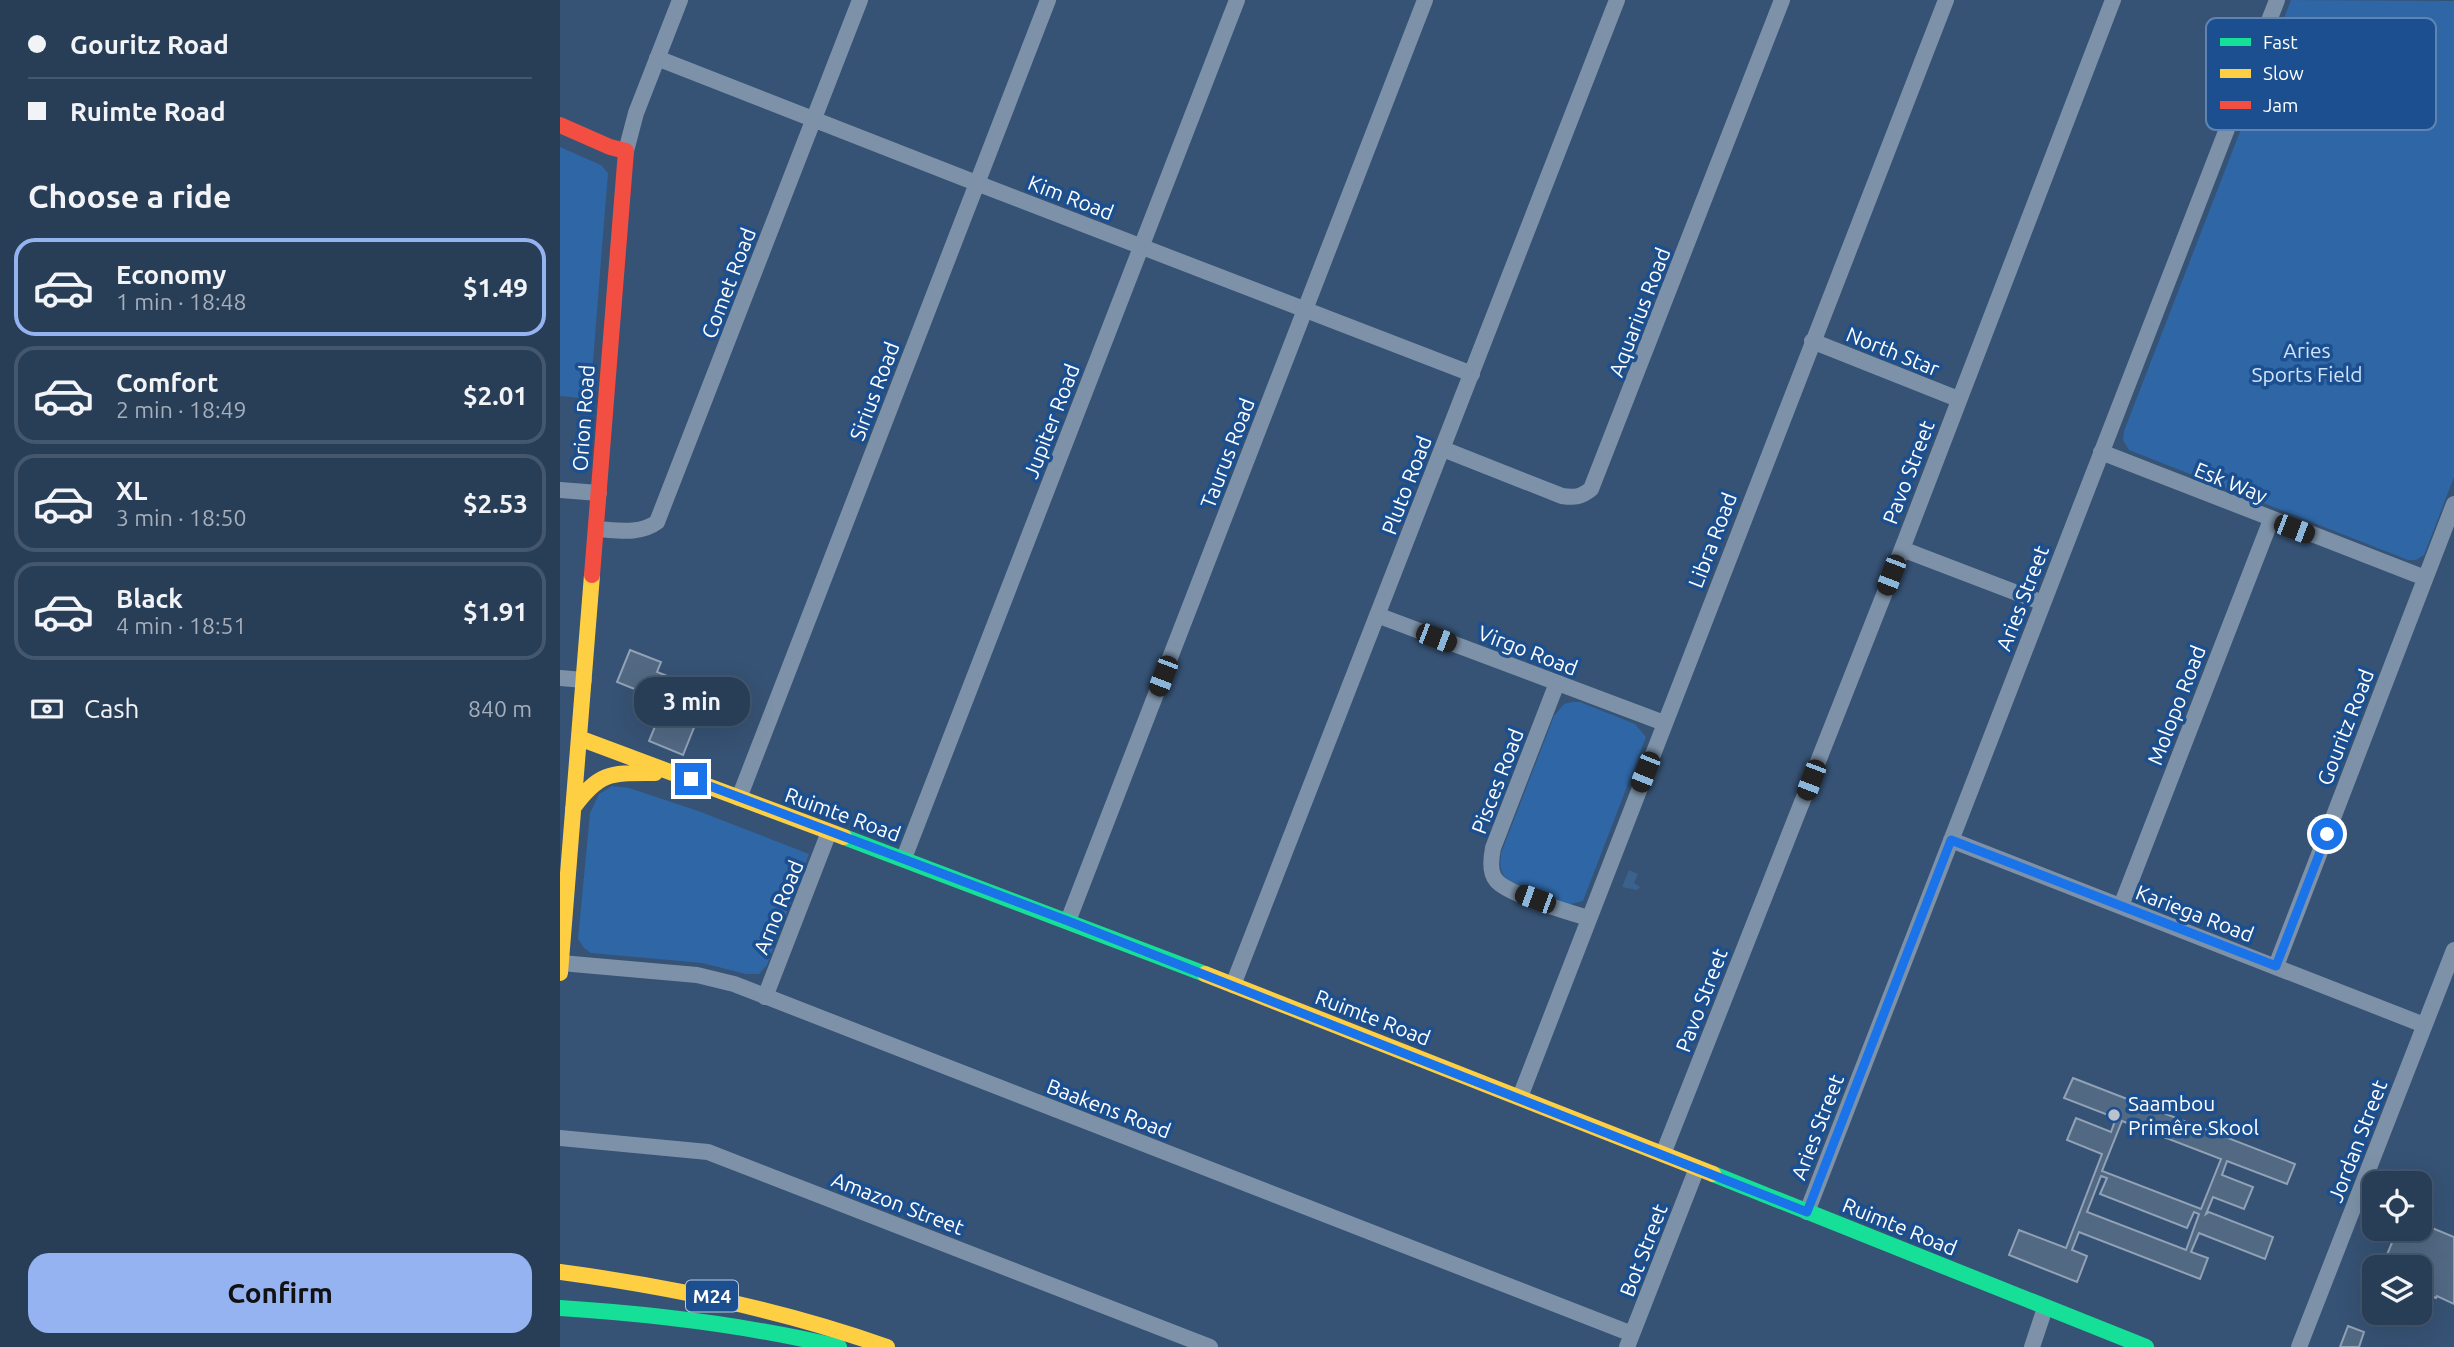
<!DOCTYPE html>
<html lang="en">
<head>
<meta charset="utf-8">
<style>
	:root { --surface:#283e57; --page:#344961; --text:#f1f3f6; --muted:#a5aeba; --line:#44576d; --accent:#95b2f1 }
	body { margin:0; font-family:Ubuntu,sans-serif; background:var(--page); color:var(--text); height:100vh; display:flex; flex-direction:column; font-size:26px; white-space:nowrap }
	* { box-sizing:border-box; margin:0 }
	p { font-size:23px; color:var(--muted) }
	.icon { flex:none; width:38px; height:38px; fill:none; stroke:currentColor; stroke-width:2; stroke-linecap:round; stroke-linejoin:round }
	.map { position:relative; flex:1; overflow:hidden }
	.drawer { display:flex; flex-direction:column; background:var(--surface); width:560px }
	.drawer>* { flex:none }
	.hud { display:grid; align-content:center; height:154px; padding:0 28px; background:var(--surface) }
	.buttons { position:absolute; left:1802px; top:1171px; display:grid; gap:14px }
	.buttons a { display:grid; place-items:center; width:70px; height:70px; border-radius:14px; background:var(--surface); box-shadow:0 7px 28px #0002,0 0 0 2px var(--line); font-size:35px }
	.end { position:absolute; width:32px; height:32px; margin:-16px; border:9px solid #1a73e8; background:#fff; box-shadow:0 0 0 4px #fff }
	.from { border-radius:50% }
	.bubble { position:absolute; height:49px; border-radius:21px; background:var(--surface); box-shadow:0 7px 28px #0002,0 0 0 2px var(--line); font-size:23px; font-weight:700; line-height:49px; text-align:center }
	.car { position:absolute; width:21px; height:42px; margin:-21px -10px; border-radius:9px; box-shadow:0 0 5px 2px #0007; background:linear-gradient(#222 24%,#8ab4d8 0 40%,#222 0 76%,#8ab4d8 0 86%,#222 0) }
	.hud b { display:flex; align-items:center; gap:24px; height:66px; font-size:26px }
	.hud b+b { border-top:2px solid var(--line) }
	.hud i { width:18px; height:18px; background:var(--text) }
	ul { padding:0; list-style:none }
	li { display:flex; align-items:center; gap:21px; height:98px; margin:0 14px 10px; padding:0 14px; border:4px solid var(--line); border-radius:21px }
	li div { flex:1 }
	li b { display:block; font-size:26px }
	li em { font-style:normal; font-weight:700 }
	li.selected { border-color:var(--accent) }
	li>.icon { width:63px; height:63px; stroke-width:1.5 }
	h2 { padding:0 28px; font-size:32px; line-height:84px }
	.pay { display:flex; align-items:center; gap:18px; height:77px; padding:0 28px; font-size:26px }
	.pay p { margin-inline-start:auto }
	.action { display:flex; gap:14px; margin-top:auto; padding:14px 28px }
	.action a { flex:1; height:80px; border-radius:21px; background:var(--accent); color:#111; font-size:28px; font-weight:700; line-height:80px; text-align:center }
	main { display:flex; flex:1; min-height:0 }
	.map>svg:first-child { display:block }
	.green { fill:#2f66a5 }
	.water { fill:#3b618d }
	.building { fill:#526984; stroke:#92a2b6; stroke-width:2; fill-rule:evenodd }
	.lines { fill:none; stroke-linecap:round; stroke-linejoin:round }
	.street { stroke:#7d92a8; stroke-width:16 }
	.fast { stroke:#16e098; stroke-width:16 }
	.slow { stroke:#ffcf43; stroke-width:16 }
	.jam { stroke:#f24e42; stroke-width:16 }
	.route { stroke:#1a73e8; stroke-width:9 }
	.poi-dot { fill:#b9c2ce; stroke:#1b4f8f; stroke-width:2.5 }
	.labels { text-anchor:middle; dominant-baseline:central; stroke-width:7; stroke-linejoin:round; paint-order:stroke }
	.shield { fill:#1b4f8f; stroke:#bbcadd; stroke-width:2 }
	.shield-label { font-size:19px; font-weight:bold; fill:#fff }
	.street-label { font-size:21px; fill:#fff; stroke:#1b4f8f }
	.park-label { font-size:21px; fill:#cfe3fa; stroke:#1b4f8f }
	.poi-label { font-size:21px; fill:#fff; stroke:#1b4f8f; text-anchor:start }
	.key { fill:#1b4f8f; stroke:#5f84b1; stroke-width:2 }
	.key-label { font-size:19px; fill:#fff }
</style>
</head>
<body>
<main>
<section class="drawer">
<div class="hud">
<b><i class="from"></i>Gouritz Road</b>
<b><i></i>Ruimte Road</b>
</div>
<h2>Choose a ride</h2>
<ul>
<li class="selected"><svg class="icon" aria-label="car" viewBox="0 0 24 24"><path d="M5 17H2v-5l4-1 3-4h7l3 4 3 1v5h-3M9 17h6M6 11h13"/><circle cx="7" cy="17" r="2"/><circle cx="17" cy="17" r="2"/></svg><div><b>Economy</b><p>1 min · 18:48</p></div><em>$1.49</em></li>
<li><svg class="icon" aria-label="car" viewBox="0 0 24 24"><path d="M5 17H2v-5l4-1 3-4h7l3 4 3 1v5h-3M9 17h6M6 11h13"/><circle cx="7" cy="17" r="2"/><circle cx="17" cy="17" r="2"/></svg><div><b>Comfort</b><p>2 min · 18:49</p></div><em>$2.01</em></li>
<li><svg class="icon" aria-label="car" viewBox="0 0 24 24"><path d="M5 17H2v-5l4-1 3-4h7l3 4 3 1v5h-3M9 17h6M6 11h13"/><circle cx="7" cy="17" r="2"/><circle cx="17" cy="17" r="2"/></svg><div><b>XL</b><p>3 min · 18:50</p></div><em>$2.53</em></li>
<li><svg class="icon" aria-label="car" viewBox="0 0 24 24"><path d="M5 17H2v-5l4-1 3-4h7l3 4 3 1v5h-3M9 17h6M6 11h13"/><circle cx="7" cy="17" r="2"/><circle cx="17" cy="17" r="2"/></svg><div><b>Black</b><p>4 min · 18:51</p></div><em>$1.91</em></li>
</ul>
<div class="pay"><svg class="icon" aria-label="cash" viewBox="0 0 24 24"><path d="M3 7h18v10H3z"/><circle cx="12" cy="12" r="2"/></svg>Cash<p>840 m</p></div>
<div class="action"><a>Confirm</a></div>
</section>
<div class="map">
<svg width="1894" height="1347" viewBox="0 0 1894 1347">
	<rect width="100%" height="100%" fill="#365274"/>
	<path class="green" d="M1731,0L1894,1V477L1864,555L1856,560H1848L1569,450L1563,440L1564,431Z
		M0,147L41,165L48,173L30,399L0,396Z
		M1012,702H1020L1075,724L1086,737L1023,901L1007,905L949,881C939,873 940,865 941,853L994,716L1004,704Z
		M52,786L69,788L141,812L249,854L207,965L199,974H186L142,963L31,953L24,948L18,939L30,813L39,794Z"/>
	<path class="water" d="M1069,870L1078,874L1074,883L1080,887L1077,890L1062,887Z"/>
	<path class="building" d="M70,650L101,662L97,672L173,702L164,725L57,682Z
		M105,702L139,715L123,755L89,741Z
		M1513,1078L1735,1164L1727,1184L1667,1161L1662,1175L1693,1187L1684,1209L1653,1197L1646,1214L1649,1212L1713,1237L1705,1259L1639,1233L1631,1252L1648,1258L1640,1279L1519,1232L1512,1250L1527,1256L1517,1282L1449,1255L1459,1230L1506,1248L1542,1154L1507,1140L1516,1118L1551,1132L1556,1118L1504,1098ZM1562,1121L1661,1159L1641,1209L1542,1171ZM1541,1176L1547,1178L1540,1194L1627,1228L1634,1212L1639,1214L1626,1250L1527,1212Z
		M1860,1223L1894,1237V1304L1877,1296L1876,1298L1860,1292V1267H1824L1826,1257L1838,1228H1860Z
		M1788,1326L1804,1332L1799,1347H1780Z"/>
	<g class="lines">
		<path class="street" d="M97,58L406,179L912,374
			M66,151L76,113L120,0
			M1252,341L1398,399
			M883,449L1002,496C1015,498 1021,497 1031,489L1222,0
			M1541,452L1865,578
			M0,490L39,493
			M36,529C56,530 80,535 97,522L300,0
			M1342,549L1483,603
			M817,615L1104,723
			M0,678L24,680
			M997,683L933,848C931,858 929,872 936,880C946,894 1009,912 1028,918
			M179,798L488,0
			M1391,840L1864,1025
			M344,858L677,0
			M1561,906L1711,520
			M508,921L865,0
			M1,963L137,975L174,984L1072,1334
			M1716,966L1894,504
			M673,985L1057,0
			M205,997L269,832
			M960,1097L1386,0
			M0,1138L148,1152L650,1347
			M1103,1154L1342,549L1553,0
			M1247,1212L1717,0
			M1067,1347L1137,1168
			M1472,1347L1485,1308
			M1739,1347L1894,950"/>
		<path class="fast" d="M284,837L645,974
			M1153,1174L1586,1347
			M0,1308C94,1314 187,1325 279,1347"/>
		<path class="slow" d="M19,738L284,837
			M13,808C40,771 51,773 95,773
			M0,973L32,575
			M645,974L1153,1174
			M0,1272C112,1287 220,1309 327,1347"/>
		<path class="jam" d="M0,125L50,147L66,151L32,575"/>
	</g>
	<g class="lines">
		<path class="route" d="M131,779L508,921L1247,1212L1391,840L1716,966L1767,834"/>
	</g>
	<circle class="poi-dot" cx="1554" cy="1115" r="7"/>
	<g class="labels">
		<rect class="shield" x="126" y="1280.5" width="52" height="31" rx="5"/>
		<g class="shield-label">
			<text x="152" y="1296">M24</text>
		</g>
		<g class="street-label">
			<text transform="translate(511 197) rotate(21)">Kim Road</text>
			<text transform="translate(168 283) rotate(-69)">Comet Road</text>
			<text transform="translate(1079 312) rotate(-69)">Aquarius Road</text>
			<text transform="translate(1333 351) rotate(22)">North Star</text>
			<text transform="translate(314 391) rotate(-69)">Sirius Road</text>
			<text transform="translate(23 418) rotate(-86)">Orion Road</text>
			<text transform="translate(491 421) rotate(-69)">Jupiter Road</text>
			<text transform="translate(667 453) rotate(-69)">Taurus Road</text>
			<text transform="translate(1348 472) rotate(-69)">Pavo Street</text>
			<text transform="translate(1671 482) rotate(22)">Esk Way</text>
			<text transform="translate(846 485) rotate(-69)">Pluto Road</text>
			<text transform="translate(1152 540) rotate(-69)">Libra Road</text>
			<text transform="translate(1462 598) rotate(-69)">Aries Street</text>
			<text transform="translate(968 650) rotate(21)">Virgo Road</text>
			<text transform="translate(1616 705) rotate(-69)">Molopo Road</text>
			<text transform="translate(1785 727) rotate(-69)">Gouritz Road</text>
			<text transform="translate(937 781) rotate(-69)">Pisces Road</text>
			<text transform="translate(283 814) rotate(20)">Ruimte Road</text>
			<text transform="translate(218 907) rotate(-68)">Arno Road</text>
			<text transform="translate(1635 913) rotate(21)">Kariega Road</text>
			<text transform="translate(1141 1000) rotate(-69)">Pavo Street</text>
			<text transform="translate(813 1017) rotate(21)">Ruimte Road</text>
			<text transform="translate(549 1108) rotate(21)">Baakens Road</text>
			<text transform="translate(1257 1127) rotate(-69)">Aries Street</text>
			<text transform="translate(1797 1141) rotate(-69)">Jordan Street</text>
			<text transform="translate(338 1203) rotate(21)">Amazon Street</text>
			<text transform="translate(1340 1226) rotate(22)">Ruimte Road</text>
			<text transform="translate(1083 1250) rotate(-69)">Bot Street</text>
		</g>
		<g class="park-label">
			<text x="1747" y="350">Aries<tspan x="1747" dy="24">Sports Field</tspan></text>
		</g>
		<g class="poi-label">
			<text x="1568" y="1103">Saambou<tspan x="1568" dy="24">Primêre Skool</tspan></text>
		</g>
	</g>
	<rect x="1646" y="18" width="230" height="112" rx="10" class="key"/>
	<rect x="1660" y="38" width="31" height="8" fill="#16e098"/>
	<rect x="1660" y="69" width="31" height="9" fill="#ffcf43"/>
	<rect x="1660" y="101" width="31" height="8" fill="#f24e42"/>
	<g class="key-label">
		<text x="1703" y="49">Fast</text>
		<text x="1703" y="80">Slow</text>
		<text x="1703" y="112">Jam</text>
	</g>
</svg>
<div class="buttons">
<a><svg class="icon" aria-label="locate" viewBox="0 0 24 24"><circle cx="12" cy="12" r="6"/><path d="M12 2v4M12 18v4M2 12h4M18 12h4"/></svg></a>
<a><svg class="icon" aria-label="layers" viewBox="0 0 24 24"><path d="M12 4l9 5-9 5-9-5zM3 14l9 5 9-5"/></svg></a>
</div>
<i class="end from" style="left:1767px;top:834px"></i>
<i class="end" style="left:131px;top:779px"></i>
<div class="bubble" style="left:74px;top:677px;width:116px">3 min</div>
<i class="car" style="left:1734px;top:529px;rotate:111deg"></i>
<i class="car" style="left:1331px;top:575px;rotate:201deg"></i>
<i class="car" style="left:876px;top:638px;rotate:111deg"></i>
<i class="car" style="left:603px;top:676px;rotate:201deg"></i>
<i class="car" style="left:1085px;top:772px;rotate:202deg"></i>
<i class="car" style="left:1251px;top:780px;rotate:201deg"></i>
<i class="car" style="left:975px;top:899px;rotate:290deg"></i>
</div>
</main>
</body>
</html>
